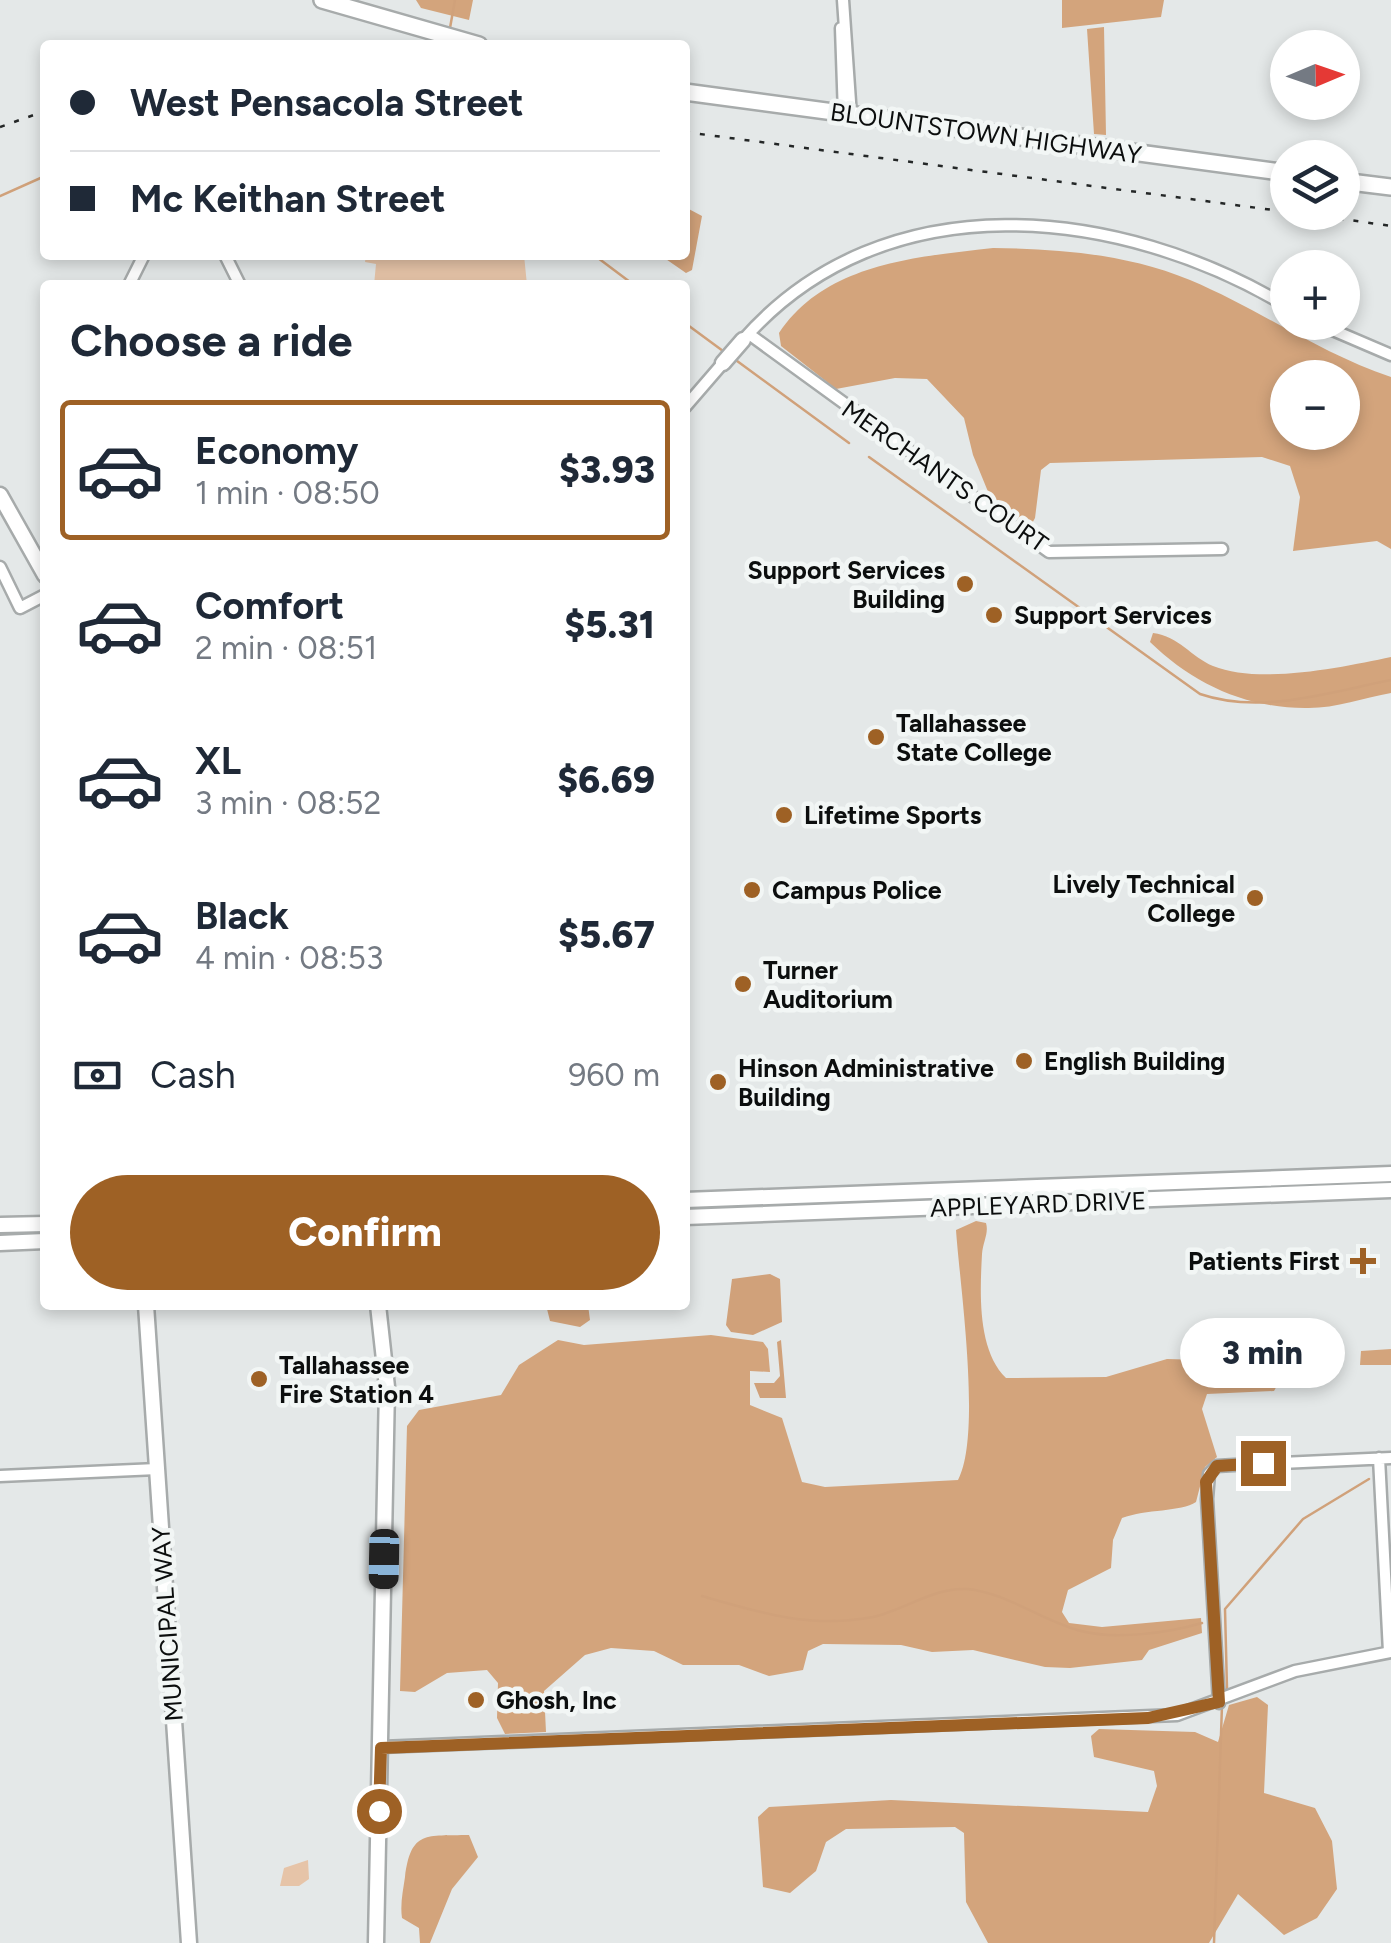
<!DOCTYPE html>
<html lang="en">
<head>
<meta charset="utf-8">
<style>
	:root { --surface:#fff; --page:#f2f2f3; --text:#1f2937; --muted:#747a83; --line:#e0e1e3; --accent:#9e6125 }
	body { margin:0; font-family:Figtree,sans-serif; background:var(--page); color:var(--text); height:100vh; display:flex; flex-direction:column; font-size:38px; white-space:nowrap }
	* { box-sizing:border-box; margin:0 }
	p { font-size:32px; color:var(--muted) }
	.icon { flex:none; width:55px; height:55px; fill:none; stroke:currentColor; stroke-width:2; stroke-linecap:round; stroke-linejoin:round }
	.map { position:relative; flex:1; overflow:hidden }
	.drawer { position:absolute; left:40px; top:280px; width:650px; height:1030px; display:flex; flex-direction:column; background:var(--surface); border-radius:10px; box-shadow:0 5px 15px #0003 }
	.drawer>* { flex:none }
	.hud { position:absolute; left:40px; top:40px; width:650px; height:220px; border-radius:10px; box-shadow:0 5px 15px #0003; display:grid; align-content:center; height:220px; padding:0 30px; background:var(--surface) }
	.needle { width:65px; rotate:88deg }
	.controls { position:absolute; left:1270px; top:30px; display:grid; gap:20px }
	.controls a { display:grid; place-items:center; width:90px; height:90px; border-radius:50%; background:var(--surface); box-shadow:0 5px 15px #0003; font-size:50px }
	.end { position:absolute; width:45px; height:45px; margin:-22px; border:12px solid #9e6125; background:#fff; box-shadow:0 0 0 5px #fff }
	.from { border-radius:50% }
	.bubble { position:absolute; height:70px; border-radius:35px; background:var(--surface); box-shadow:0 5px 15px #0003; font-size:32px; font-weight:800; line-height:70px; text-align:center }
	.car { position:absolute; width:30px; height:60px; margin:-30px -15px; border-radius:12px; box-shadow:0 0 8px 2px #0007; background:linear-gradient(#222 24%,#8ab4d8 0 40%,#222 0 76%,#8ab4d8 0 86%,#222 0) }
	.hud b { display:flex; align-items:center; gap:35px; height:95px; font-size:38px }
	.hud b+b { border-top:2px solid var(--line) }
	.hud i { width:25px; height:25px; background:var(--text) }
	ul { padding:0; list-style:none }
	li { display:flex; align-items:center; gap:30px; height:140px; margin:0 20px 15px; padding:0 10px; border:5px solid transparent; border-radius:10px }
	li div { flex:1 }
	li b { display:block; font-size:38px }
	li em { font-style:normal; font-weight:800 }
	li.active { border-color:var(--accent) }
	li>.icon { width:90px; height:90px; stroke-width:1.5 }
	h2 { padding:0 30px; font-size:45px; line-height:120px }
	.pay { display:flex; align-items:center; gap:25px; height:110px; padding:0 30px; font-size:38px }
	.pay p { margin-inline-start:auto }
	.button { display:flex; gap:20px; margin-top:auto; padding:20px 30px }
	.button a { flex:1; height:115px; border-radius:60px; background:var(--accent); color:#fff; font-size:40px; font-weight:800; line-height:115px; text-align:center }
	.map>svg:first-child { display:block }
	.green { fill:#e6c4a8 }
	.forest { fill:#d3a47c; fill-rule:evenodd }
	.water { fill:#d0a17a }
	.lines { fill:none; stroke-linecap:round; stroke-linejoin:round }
	.stream { stroke:#d0a17a; stroke-width:2.5 }
	.street-casing { stroke:#a7abab; stroke-width:15 }
	.secondary-casing { stroke:#a7abab; stroke-width:19 }
	.primary-casing { stroke:#a7abab; stroke-width:20 }
	.street { stroke:#fff; stroke-width:10 }
	.secondary { stroke:#fff; stroke-width:14 }
	.primary { stroke:#fff; stroke-width:15 }
	.rail { stroke:#242727; stroke-width:2.5; stroke-dasharray:5 10; stroke-linecap:butt }
	.route { stroke:#9e6125; stroke-width:12 }
	.poi-dot { fill:#9e6125; stroke:#f2f6f5; stroke-width:4 }
	.labels { text-anchor:middle; dominant-baseline:central; stroke-width:9; stroke-linejoin:round; paint-order:stroke }
	.street-label { font-size:25px; fill:#0c0e0e; stroke:#f2f6f5 }
	.poi-label { font-size:25px; font-weight:bold; fill:#0c0e0e; stroke:#f2f6f5; text-anchor:start }
</style>
</head>
<body>
<div class="map">
<svg width="1391" height="1943" viewBox="0 0 1391 1943">
	<rect width="100%" height="100%" fill="#e4e8e8"/>
	<path class="green" d="M366,255H524L527,285H374L376,264L365,262Z
		M308,1860L309,1879L299,1886H280L284,1868Z"/>
	<path class="forest" d="M416,0H473L469,20L421,8Z
		M1062,0H1164L1161,17L1062,28Z
		M1104,27L1106,135L1094,134L1087,29Z
		M993,248C1060,249 1127,254 1190,280C1259,309 1319,353 1391,377V549L1377,541L1293,551L1300,497L1290,466L1262,457L1050,463L1041,470L1035,518L1029,529L991,499L973,455L964,418L927,379L895,378L836,389L781,346L779,333C826,263 916,257 993,248ZM1288,378H1342V432H1288Z
		M1153,633C1179,636 1191,657 1213,666C1260,685 1343,667 1391,657V693C1364,698 1333,709 1305,708C1245,708 1192,683 1150,642Z
		M976,1221L986,1223C989,1233 983,1242 982,1254C980,1292 977,1350 1006,1378L1106,1377L1167,1359L1273,1362L1282,1377L1274,1391L1207,1394L1202,1409L1217,1457L1205,1467L1196,1502C1181,1512 1146,1509 1122,1518L1113,1540L1111,1568L1068,1590L1062,1612L1069,1623L1102,1627L1201,1618L1202,1633L1149,1650L1142,1660L1070,1668L1045,1667L973,1650L932,1652L901,1645L823,1644L808,1651L803,1670L769,1676L739,1665H683L654,1651L611,1648L585,1655L544,1691L546,1732L505,1734L497,1718L498,1683L487,1670L447,1673L415,1692L400,1691L407,1426L419,1410L501,1395L519,1365L558,1340L584,1345L711,1335L763,1342L768,1349L770,1372L750,1371V1405L782,1418L802,1482L825,1487L958,1480C982,1435 960,1287 956,1230Z
		M1391,1349V1365H1360L1361,1351Z
		M1257,1697L1268,1705L1264,1793L1315,1808L1332,1841L1337,1889L1317,1918L1284,1935L1238,1894L1209,1943H988L966,1902L964,1833L955,1827L846,1829L826,1842L816,1871L790,1893L763,1887L758,1817L769,1807L891,1800L1148,1812L1157,1786L1154,1771L1094,1757L1091,1736L1099,1729L1195,1732L1218,1742L1229,1705Z
		M469,1835L478,1857L452,1889L430,1943H420L419,1928L402,1918C400,1904 403,1891 405,1877C411,1830 426,1836 469,1835Z"/>
	<path class="water" d="M685,207L702,216L692,270L686,273L660,255H685Z
		M770,1274L780,1279L782,1322L753,1335L731,1332L726,1325L732,1279Z
		M546,1305H588L590,1320L580,1327L550,1321Z
		M781,1340L786,1398H760L754,1383H774L780,1376L777,1342Z"/>
	<g class="lines">
		<path class="stream" d="M450,28L455,0
			M0,196L45,176
			M594,255L634,285
			M685,323L723,351
			M733,358L849,443
			M869,457L1200,694C1261,715 1330,692 1391,680
			M702,1596C760,1613 812,1629 873,1617C904,1610 935,1587 967,1589C1008,1593 1042,1621 1081,1631C1116,1640 1168,1633 1202,1623
			M1227,1689L1225,1609L1303,1519L1369,1479
			M1214,1943L1222,1705"/>
		<defs>
			<path id="street" d="M843,0L851,116
				M841,28L844,115
				M225,255L240,285
				M129,285L144,255
				M1314,322L1391,355
				M749,334L1049,552L1222,549
				M743,340C884,179 1120,206 1288,307
				M685,407L723,363
				M0,567L20,608L45,595
				M1379,1458L1389,1652
				M0,1476L157,1469
				M1219,1703L1207,1499L1209,1474L1217,1466L1234,1465L1391,1458
				M381,1747L1177,1715L1295,1671L1391,1652"/>
			<path id="secondary" d="M723,363L743,340
				M0,495L45,575
				M685,1200L1391,1174
				M685,1217L1391,1190
				M0,1225L45,1224
				M0,1243L45,1241
				M146,1305L189,1943
				M376,1943L387,1387L378,1305"/>
			<path id="primary" d="M322,0L479,45
				M685,92L1288,173
				M1342,181L1391,187"/>
		</defs>
		<use href="#street" class="street-casing"/>
		<use href="#secondary" class="secondary-casing"/>
		<use href="#primary" class="primary-casing"/>
		<use href="#street" class="street"/>
		<use href="#secondary" class="secondary"/>
		<use href="#primary" class="primary"/>
		<path class="rail" d="M0,127L45,111
			M685,132L1288,212
			M1294,212L1391,226"/>
	</g>
	<g class="lines">
		<path class="route" d="M379,1811L381,1748L1148,1718L1219,1702L1206,1482L1217,1466L1263,1463"/>
	</g>
	<g class="poi-dot">
		<circle cx="965" cy="584" r="10"/>
		<circle cx="994" cy="615" r="10"/>
		<circle cx="876" cy="737" r="10"/>
		<circle cx="784" cy="815" r="10"/>
		<circle cx="752" cy="890" r="10"/>
		<circle cx="1255" cy="898" r="10"/>
		<circle cx="743" cy="984" r="10"/>
		<circle cx="1024" cy="1061" r="10"/>
		<circle cx="718" cy="1082" r="10"/>
		<path d="M1358 1246h10v10h10v10h-10v10h-10v-10h-10v-10h10z"/>
		<circle cx="259" cy="1379" r="10"/>
		<circle cx="476" cy="1700" r="10"/>
	</g>
	<g class="labels">
		<g class="street-label">
			<text transform="translate(986 133) rotate(8)">BLOUNTSTOWN HIGHWAY</text>
			<text transform="translate(945 476) rotate(35)">MERCHANTS COURT</text>
			<text transform="translate(1038 1204) rotate(-2)">APPLEYARD DRIVE</text>
			<text transform="translate(167 1624) rotate(-94)">MUNICIPAL WAY</text>
		</g>
		<g class="poi-label">
			<text x="945" y="570" text-anchor="end">Support Services<tspan x="945" dy="29">Building</tspan></text>
			<text x="1014" y="615">Support Services</text>
			<text x="896" y="723">Tallahassee<tspan x="896" dy="29">State College</tspan></text>
			<text x="804" y="815">Lifetime Sports</text>
			<text x="1235" y="884" text-anchor="end">Lively Technical<tspan x="1235" dy="29">College</tspan></text>
			<text x="772" y="890">Campus Police</text>
			<text x="763" y="970">Turner<tspan x="763" dy="29">Auditorium</tspan></text>
			<text x="1044" y="1061">English Building</text>
			<text x="738" y="1068">Hinson Administrative<tspan x="738" dy="29">Building</tspan></text>
			<text x="1340" y="1261" text-anchor="end">Patients First</text>
			<text x="279" y="1365">Tallahassee<tspan x="279" dy="29">Fire Station 4</tspan></text>
			<text x="496" y="1700">Ghosh, Inc</text>
		</g>
	</g>
</svg>
<div class="controls">
<a><svg class="needle" viewBox="-14 -14 28 28"><path d="M0-13l5 13h-10z" fill="#e53935"/><path d="M0 13l5-13h-10z" fill="#747a83"/></svg></a>
<a><svg class="icon" aria-label="layers" viewBox="0 0 24 24"><path d="M12 4l9 5-9 5-9-5zM3 14l9 5 9-5"/></svg></a>
<a>+</a>
<a>−</a>
</div>
<i class="end from" style="left:379px;top:1811px"></i>
<i class="end" style="left:1263px;top:1463px"></i>
<div class="bubble" style="left:1180px;top:1318px;width:165px">3 min</div>
<i class="car" style="left:384px;top:1559px;rotate:181deg"></i>
<div class="hud">
<b><i class="from"></i>West Pensacola Street</b>
<b><i></i>Mc Keithan Street</b>
</div>
<section class="drawer">
<h2>Choose a ride</h2>
<ul>
<li class="active"><svg class="icon" aria-label="car" viewBox="0 0 24 24"><path d="M5 17H2v-5l4-1 3-4h7l3 4 3 1v5h-3M9 17h6M6 11h13"/><circle cx="7" cy="17" r="2"/><circle cx="17" cy="17" r="2"/></svg><div><b>Economy</b><p>1 min · 08:50</p></div><em>$3.93</em></li>
<li><svg class="icon" aria-label="car" viewBox="0 0 24 24"><path d="M5 17H2v-5l4-1 3-4h7l3 4 3 1v5h-3M9 17h6M6 11h13"/><circle cx="7" cy="17" r="2"/><circle cx="17" cy="17" r="2"/></svg><div><b>Comfort</b><p>2 min · 08:51</p></div><em>$5.31</em></li>
<li><svg class="icon" aria-label="car" viewBox="0 0 24 24"><path d="M5 17H2v-5l4-1 3-4h7l3 4 3 1v5h-3M9 17h6M6 11h13"/><circle cx="7" cy="17" r="2"/><circle cx="17" cy="17" r="2"/></svg><div><b>XL</b><p>3 min · 08:52</p></div><em>$6.69</em></li>
<li><svg class="icon" aria-label="car" viewBox="0 0 24 24"><path d="M5 17H2v-5l4-1 3-4h7l3 4 3 1v5h-3M9 17h6M6 11h13"/><circle cx="7" cy="17" r="2"/><circle cx="17" cy="17" r="2"/></svg><div><b>Black</b><p>4 min · 08:53</p></div><em>$5.67</em></li>
</ul>
<div class="pay"><svg class="icon" aria-label="cash" viewBox="0 0 24 24"><path d="M3 7h18v10H3z"/><circle cx="12" cy="12" r="2"/></svg>Cash<p>960 m</p></div>
<div class="button"><a>Confirm</a></div>
</section>
</div>
</body>
</html>
